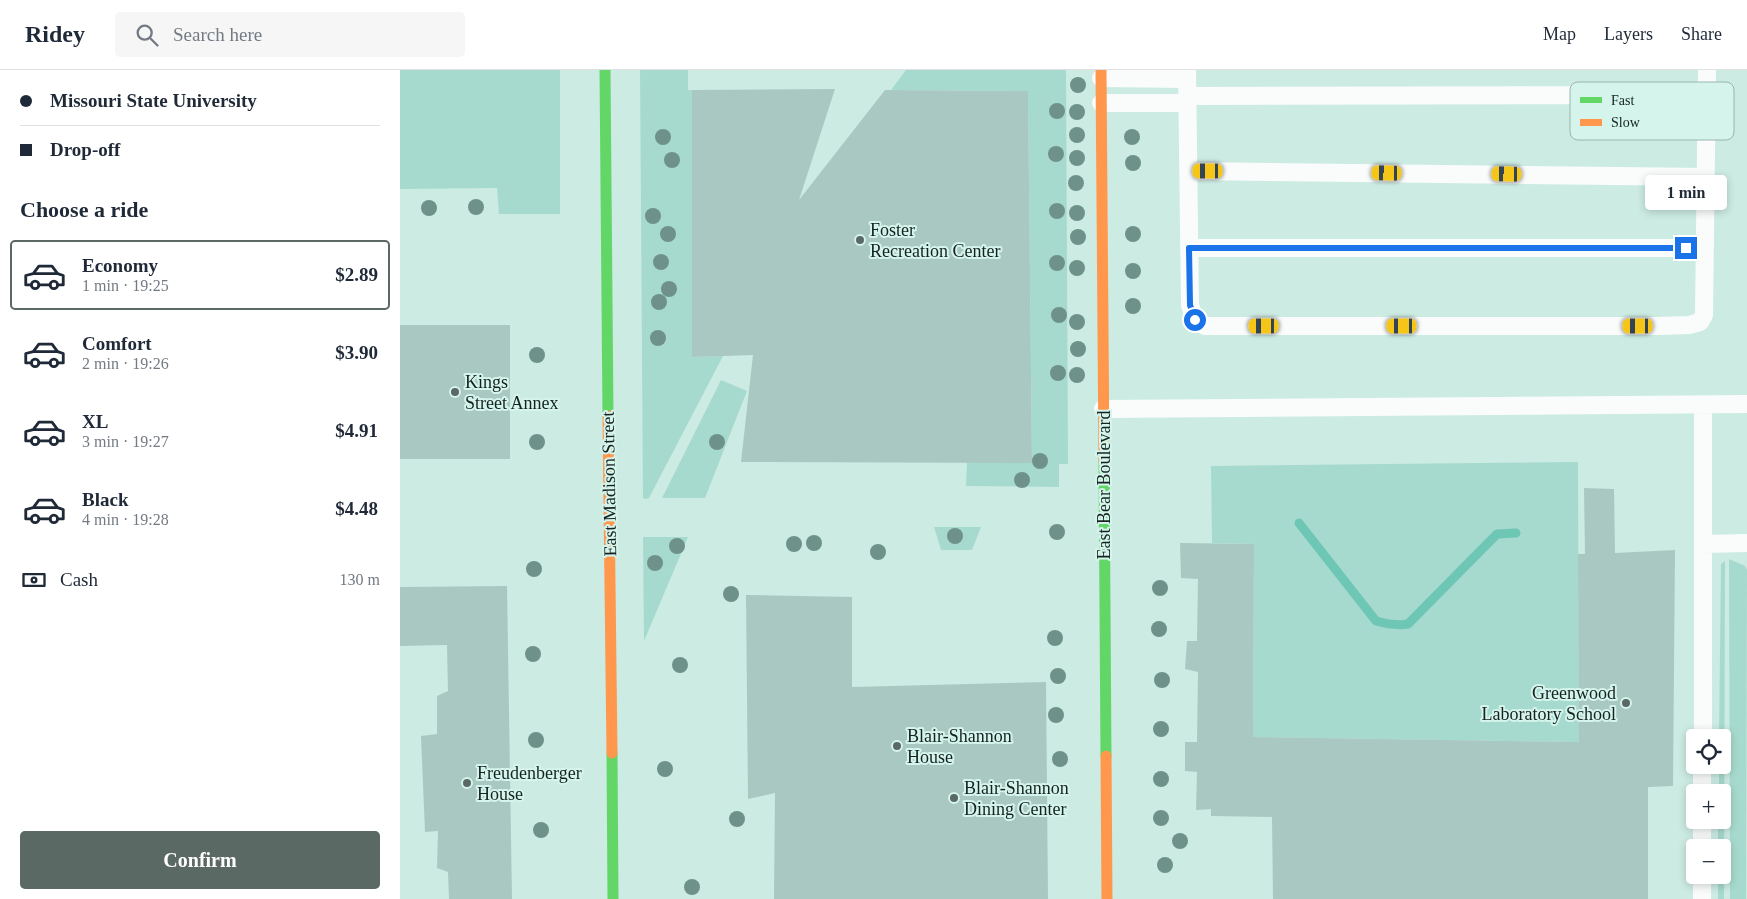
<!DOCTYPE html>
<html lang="en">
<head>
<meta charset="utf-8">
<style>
	:root { --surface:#fff; --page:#f6f6f7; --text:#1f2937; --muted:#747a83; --line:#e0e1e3; --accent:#5b6965 }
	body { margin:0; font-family:Georgia,serif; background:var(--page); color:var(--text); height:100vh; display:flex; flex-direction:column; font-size:19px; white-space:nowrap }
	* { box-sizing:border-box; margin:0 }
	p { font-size:16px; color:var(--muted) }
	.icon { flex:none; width:28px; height:28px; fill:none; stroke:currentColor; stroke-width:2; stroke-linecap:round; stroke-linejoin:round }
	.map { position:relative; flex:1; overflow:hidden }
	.details { display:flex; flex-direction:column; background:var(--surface); width:400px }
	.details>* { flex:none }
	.guide { display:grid; align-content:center; height:110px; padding:0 20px; background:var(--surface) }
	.tools { position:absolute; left:1286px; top:659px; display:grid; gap:10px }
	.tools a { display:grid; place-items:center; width:45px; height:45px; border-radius:5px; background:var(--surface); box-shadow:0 2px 8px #0003; font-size:25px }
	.end { position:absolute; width:22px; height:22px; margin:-11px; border:6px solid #1a73e8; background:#fff; box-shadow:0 0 0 2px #fff }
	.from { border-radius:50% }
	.bubble { position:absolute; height:35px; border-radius:5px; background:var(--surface); box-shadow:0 2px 8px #0003; font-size:16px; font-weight:700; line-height:35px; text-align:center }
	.car { position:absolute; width:15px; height:30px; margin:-15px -8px; border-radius:6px; box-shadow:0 0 4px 1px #0007; background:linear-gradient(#f5c518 24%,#345 0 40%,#f5c518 0 76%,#345 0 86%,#f5c518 0) }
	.guide b { display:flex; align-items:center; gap:18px; height:48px; font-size:19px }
	.guide b+b { border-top:1px solid var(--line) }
	.guide i { width:12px; height:12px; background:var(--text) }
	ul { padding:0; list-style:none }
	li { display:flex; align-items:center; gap:15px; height:70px; margin:0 10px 8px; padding:0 10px; border:2px solid transparent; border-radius:5px }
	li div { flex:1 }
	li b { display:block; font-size:19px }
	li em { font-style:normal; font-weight:700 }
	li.selected { border-color:var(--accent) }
	li>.icon { width:45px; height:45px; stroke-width:1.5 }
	h2 { padding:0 20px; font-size:22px; line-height:60px }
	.pay { display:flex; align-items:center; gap:12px; height:55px; padding:0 20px; font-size:19px }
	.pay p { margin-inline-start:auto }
	.primary-button { display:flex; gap:10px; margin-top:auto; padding:10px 20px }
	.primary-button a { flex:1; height:58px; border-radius:5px; background:var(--accent); color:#fff; font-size:20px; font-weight:700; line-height:58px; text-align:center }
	header { display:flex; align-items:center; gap:30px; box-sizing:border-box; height:70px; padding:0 25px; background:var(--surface); border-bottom:1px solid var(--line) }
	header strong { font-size:24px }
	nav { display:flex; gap:28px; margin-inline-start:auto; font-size:18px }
	.search { width:350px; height:45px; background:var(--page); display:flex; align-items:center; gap:12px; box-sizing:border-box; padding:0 18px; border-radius:5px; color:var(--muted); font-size:19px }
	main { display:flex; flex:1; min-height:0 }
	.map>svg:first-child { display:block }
	.built { fill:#ccebe3; fill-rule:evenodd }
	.green { fill:#a7dace }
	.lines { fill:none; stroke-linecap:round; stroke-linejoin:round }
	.stream { stroke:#6ec6b5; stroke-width:9 }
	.building { fill:#aac8c2 }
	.lane { stroke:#fafcfc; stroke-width:18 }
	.fast { stroke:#63d668; stroke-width:11 }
	.slow { stroke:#ff974d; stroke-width:11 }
	.tree { fill:#6e928a }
	.route { stroke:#1a73e8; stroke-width:6 }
	.poi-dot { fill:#5b6965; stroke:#d4f4ec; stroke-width:2 }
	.labels { text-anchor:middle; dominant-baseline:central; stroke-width:4; stroke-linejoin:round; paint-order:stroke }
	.poi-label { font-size:18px; fill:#16221f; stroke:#d4f4ec; text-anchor:start }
	.street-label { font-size:18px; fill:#16221f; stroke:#d4f4ec }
	.key { fill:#d4f4ec; stroke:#9bb5ae; stroke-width:1 }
	.key-label { font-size:14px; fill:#16221f }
</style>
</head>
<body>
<header>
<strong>Ridey</strong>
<div class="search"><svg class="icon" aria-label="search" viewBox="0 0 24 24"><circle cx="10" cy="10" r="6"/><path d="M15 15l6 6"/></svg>Search here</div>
<nav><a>Map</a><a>Layers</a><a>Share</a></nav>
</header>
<main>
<section class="details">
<div class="guide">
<b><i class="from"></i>Missouri State University</b>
<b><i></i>Drop-off</b>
</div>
<h2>Choose a ride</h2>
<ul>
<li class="selected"><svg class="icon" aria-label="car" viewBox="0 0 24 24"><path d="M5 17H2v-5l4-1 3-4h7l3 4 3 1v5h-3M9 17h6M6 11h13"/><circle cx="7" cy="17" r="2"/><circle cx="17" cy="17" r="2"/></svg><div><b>Economy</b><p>1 min · 19:25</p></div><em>$2.89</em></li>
<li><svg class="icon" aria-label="car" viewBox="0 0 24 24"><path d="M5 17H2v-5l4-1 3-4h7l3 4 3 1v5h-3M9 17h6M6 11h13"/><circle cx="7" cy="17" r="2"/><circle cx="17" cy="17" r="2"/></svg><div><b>Comfort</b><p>2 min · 19:26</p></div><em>$3.90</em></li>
<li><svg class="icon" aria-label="car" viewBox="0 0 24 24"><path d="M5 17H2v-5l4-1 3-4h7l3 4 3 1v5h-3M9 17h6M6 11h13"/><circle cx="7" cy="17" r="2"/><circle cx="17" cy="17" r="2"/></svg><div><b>XL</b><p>3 min · 19:27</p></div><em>$4.91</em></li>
<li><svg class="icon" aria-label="car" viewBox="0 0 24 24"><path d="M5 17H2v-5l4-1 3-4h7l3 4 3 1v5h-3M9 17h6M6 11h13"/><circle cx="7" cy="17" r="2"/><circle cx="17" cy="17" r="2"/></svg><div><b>Black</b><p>4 min · 19:28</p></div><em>$4.48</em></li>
</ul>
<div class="pay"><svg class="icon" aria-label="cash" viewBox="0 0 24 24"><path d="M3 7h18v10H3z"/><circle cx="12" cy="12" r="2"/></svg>Cash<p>130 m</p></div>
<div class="primary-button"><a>Confirm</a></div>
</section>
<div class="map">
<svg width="1347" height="829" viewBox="0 0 1347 829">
	<rect width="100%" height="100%" fill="#dbede8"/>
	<path class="built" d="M0,0H1347V829H0ZM1295,668H1322V695H1295ZM1295,722H1322V750H1295ZM1295,778H1322V805H1295Z"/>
	<path class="green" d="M0,0H160V144H99L97,118L0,119Z
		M240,0H288V20H292V287L323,286L249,428L246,429L243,428Z
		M506,0H666L668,394H659V417L566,416L567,392H632L628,21L491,20Z
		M321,310L347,321L305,428H262Z
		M1178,392L1179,672L853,667L854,474L812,473L811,396Z
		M534,457H581L572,480H541Z
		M243,467H288L244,571Z
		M1329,489L1345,496L1347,500L1346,829H1330Z
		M1325,491L1324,829H1318V805H1322V778L1318,777V750H1322V722H1319V695H1322V668L1319,667L1321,494Z"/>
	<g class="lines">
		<path class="stream" d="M899,453L976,551C987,554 997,556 1008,554L1097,464L1116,463"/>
	</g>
	<path class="building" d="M435,19L399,130L485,20L628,21L632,393L341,392L353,285L292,287V20Z
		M0,255H110V389H0Z
		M1184,418L1214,419L1215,483L1275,480L1273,716L1248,717V829H873L872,747L811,746V739L796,740L797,702L785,701V672H797L798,602L785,599L787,571H797L798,509L781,508L780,473L854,474L853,667L1179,672L1178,484H1185Z
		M107,516L112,829H49L48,802L37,798L38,761L25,762L21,666L37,664V626L48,621L47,575L0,576V517Z
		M346,525L452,527V617L646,612L648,829H374L375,723L348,729Z"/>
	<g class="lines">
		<path class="lane" d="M787,0L790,235L795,250L805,256H1257L1289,255L1300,252L1304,245L1307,0
			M701,8L787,9
			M787,26L1307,25
			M701,33H787
			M788,101L1306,107
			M789,178H1305
			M703,339L1347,334
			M1303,474L1347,473
			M1303,668V335
			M1302,722V695
			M1302,778V750
			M1302,829V805"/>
		<path class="fast" d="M205,0L208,346
			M704,391L706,686
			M212,683L213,829"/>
		<path class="slow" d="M701,0L704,391
			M208,346L212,683
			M706,686L707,829"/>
	</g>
	<g class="tree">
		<circle cx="678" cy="15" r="8"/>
		<circle cx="657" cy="41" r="8"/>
		<circle cx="677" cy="42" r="8"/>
		<circle cx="677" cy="65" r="8"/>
		<circle cx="263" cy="67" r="8"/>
		<circle cx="732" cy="67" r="8"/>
		<circle cx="656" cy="84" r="8"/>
		<circle cx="677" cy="88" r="8"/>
		<circle cx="272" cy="90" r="8"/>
		<circle cx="733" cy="93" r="8"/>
		<circle cx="676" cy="113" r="8"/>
		<circle cx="76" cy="137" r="8"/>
		<circle cx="29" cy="138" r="8"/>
		<circle cx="657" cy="141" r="8"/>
		<circle cx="677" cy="143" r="8"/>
		<circle cx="253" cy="146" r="8"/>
		<circle cx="268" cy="164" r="8"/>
		<circle cx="733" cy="164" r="8"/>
		<circle cx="678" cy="167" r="8"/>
		<circle cx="261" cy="192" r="8"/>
		<circle cx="657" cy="193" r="8"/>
		<circle cx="677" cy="198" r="8"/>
		<circle cx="733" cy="201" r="8"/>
		<circle cx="269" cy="219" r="8"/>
		<circle cx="259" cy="232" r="8"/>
		<circle cx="733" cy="236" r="8"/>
		<circle cx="659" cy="245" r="8"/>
		<circle cx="677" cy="252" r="8"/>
		<circle cx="258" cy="268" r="8"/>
		<circle cx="678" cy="279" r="8"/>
		<circle cx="137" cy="285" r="8"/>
		<circle cx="658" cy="303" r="8"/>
		<circle cx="677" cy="305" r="8"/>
		<circle cx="137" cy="372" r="8"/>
		<circle cx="317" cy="372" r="8"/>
		<circle cx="640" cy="391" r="8"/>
		<circle cx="622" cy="410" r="8"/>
		<circle cx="657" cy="462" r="8"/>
		<circle cx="555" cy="466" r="8"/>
		<circle cx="414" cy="473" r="8"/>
		<circle cx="394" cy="474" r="8"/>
		<circle cx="277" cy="476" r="8"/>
		<circle cx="478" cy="482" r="8"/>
		<circle cx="255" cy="493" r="8"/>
		<circle cx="134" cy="499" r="8"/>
		<circle cx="760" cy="518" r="8"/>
		<circle cx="331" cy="524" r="8"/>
		<circle cx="759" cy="559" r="8"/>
		<circle cx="655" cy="568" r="8"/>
		<circle cx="133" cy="584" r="8"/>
		<circle cx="280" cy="595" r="8"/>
		<circle cx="658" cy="606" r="8"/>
		<circle cx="762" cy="610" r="8"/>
		<circle cx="656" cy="645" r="8"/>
		<circle cx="761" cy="659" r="8"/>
		<circle cx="136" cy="670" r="8"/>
		<circle cx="660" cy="689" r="8"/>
		<circle cx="265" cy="699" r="8"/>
		<circle cx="761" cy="709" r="8"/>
		<circle cx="761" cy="748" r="8"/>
		<circle cx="337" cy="749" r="8"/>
		<circle cx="141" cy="760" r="8"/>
		<circle cx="780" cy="771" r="8"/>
		<circle cx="765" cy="795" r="8"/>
		<circle cx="292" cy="817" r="8"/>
	</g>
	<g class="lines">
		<path class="route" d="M795,250L790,235L789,178H1286"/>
	</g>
	<g class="poi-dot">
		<circle cx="460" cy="170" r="5"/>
		<circle cx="55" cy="322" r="5"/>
		<circle cx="1226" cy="633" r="5"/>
		<circle cx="497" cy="676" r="5"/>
		<circle cx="67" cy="713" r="5"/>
		<circle cx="554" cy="728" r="5"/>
	</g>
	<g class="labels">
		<g class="poi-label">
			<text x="470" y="160">Foster<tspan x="470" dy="21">Recreation Center</tspan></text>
			<text x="65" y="312">Kings<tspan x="65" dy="21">Street Annex</tspan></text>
			<text x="1216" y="623" text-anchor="end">Greenwood<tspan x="1216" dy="21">Laboratory School</tspan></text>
			<text x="507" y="666">Blair-Shannon<tspan x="507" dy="21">House</tspan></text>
			<text x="77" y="703">Freudenberger<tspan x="77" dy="21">House</tspan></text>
			<text x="564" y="718">Blair-Shannon<tspan x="564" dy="21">Dining Center</tspan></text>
		</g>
		<g class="street-label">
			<text transform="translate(209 414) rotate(-91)">East Madison Street</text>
			<text transform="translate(704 415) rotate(-90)">East Bear Boulevard</text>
		</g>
	</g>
	<rect x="1170" y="12" width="164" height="58" rx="8" class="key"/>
	<rect x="1180" y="27" width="22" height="6" fill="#63d668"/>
	<rect x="1180" y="49" width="22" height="7" fill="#ff974d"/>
	<g class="key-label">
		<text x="1211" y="35">Fast</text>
		<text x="1211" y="57">Slow</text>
	</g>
</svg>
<div class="tools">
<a><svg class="icon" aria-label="locate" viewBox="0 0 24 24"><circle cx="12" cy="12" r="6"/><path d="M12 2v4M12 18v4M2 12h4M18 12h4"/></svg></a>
<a>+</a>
<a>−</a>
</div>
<i class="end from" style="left:795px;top:250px"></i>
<i class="end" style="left:1286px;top:178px"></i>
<div class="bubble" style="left:1245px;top:105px;width:82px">1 min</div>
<i class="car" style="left:808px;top:101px;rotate:270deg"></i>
<i class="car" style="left:987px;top:103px;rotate:271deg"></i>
<i class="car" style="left:1107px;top:104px;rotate:271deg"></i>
<i class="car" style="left:864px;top:256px;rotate:270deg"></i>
<i class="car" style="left:1002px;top:256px;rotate:270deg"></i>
<i class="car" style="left:1238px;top:256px;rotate:270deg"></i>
</div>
</main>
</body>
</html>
